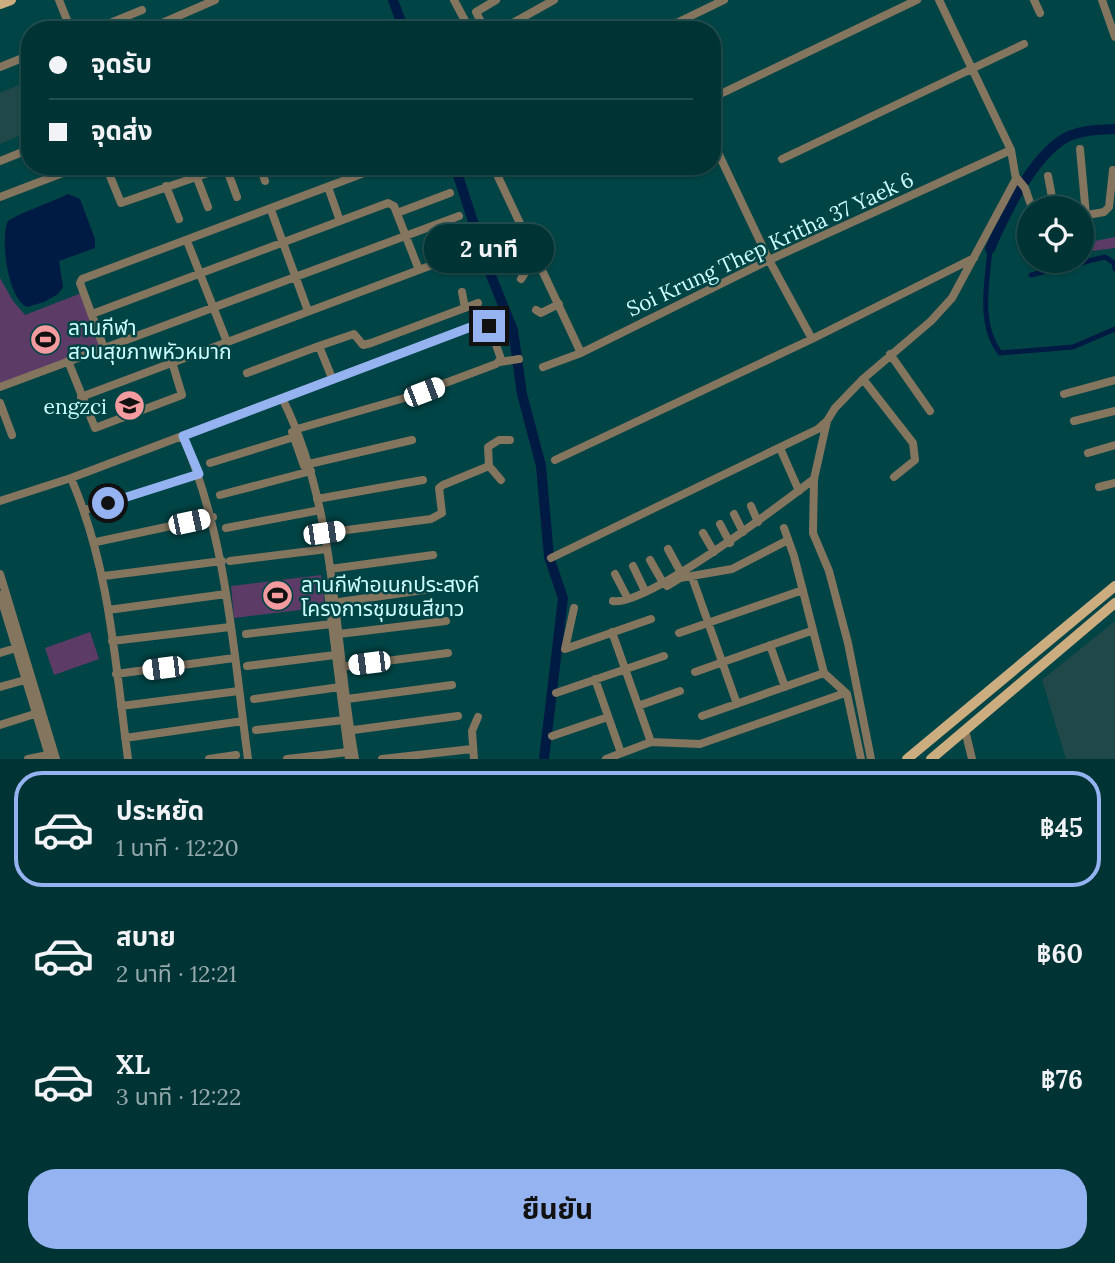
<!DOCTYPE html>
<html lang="th">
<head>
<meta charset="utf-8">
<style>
	:root { --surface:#003334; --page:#0e3f40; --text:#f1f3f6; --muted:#95aaac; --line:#224e4f; --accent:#95b2f1 }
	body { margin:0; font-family:Lora,"Noto Sans Thai",serif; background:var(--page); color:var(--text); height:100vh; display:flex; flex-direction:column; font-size:26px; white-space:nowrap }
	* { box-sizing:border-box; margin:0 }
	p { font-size:23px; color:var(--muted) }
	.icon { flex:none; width:38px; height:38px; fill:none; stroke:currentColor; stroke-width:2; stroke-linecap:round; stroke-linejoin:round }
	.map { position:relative; height:759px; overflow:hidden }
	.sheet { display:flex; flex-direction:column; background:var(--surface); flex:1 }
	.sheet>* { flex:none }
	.banner { position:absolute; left:21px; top:21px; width:700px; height:154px; border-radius:28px; box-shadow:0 2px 5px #0004,0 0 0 2px var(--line); display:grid; align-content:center; height:154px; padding:0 28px; background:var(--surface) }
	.buttons { position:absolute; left:1017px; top:196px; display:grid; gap:14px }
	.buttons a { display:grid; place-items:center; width:77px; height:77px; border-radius:50%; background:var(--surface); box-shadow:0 2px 5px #0004,0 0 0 2px var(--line); font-size:35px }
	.end { position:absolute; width:32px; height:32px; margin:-16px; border:9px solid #95b2f1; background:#111; box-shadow:0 0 0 4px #111 }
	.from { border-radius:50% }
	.bubble { position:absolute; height:49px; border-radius:24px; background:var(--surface); box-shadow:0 2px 5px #0004,0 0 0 2px var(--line); font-size:23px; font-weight:700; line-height:49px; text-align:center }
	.car { position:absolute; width:21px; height:42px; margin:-21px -10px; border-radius:9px; box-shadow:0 0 5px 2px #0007; background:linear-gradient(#fff 24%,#345 0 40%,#fff 0 76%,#345 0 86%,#fff 0) }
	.banner b { display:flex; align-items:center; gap:24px; height:66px; font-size:26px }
	.banner b+b { border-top:2px solid var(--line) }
	.banner i { width:18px; height:18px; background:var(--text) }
	ul { padding:12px 0 0; list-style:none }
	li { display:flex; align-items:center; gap:21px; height:116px; margin:0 14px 10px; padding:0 14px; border:4px solid transparent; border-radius:28px }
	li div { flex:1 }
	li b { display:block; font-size:26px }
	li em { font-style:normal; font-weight:700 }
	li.selected { border-color:var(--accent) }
	li>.icon { width:63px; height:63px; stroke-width:1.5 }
	.action { display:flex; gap:14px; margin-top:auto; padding:14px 28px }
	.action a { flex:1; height:80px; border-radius:28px; background:var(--accent); color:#111; font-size:28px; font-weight:700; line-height:80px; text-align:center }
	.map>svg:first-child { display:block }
	.built { fill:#204848 }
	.green { fill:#5c3c67 }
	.water { fill:#001b43 }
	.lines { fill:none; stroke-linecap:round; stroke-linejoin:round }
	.canal { stroke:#001b43; stroke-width:5 }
	.river { stroke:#001b43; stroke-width:10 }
	.minor { stroke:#84755f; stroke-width:8 }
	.major { stroke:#ccad80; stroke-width:10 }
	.route { stroke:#95b2f1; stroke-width:9 }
	.labels { text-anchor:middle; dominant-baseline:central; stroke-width:5; stroke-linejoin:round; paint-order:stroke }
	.street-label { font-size:21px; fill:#cdffff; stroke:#004445 }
	.poi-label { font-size:21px; fill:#cdffff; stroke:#004445; text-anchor:start }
</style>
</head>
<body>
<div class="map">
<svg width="1115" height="759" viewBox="0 0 1115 759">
	<rect width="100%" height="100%" fill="#004445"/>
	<path class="built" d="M30,80V131L0,144V93Z
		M136,395L141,409L124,417L119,403Z
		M1115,621V759H1066L1042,680Z"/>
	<path class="green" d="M1115,237V248L1092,251L1090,242Z
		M0,278L13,301L25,315L84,292L103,348L0,387Z
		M321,575L325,607L234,618L231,586Z
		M90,632L99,659L54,675L45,648Z"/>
	<path class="water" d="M68,194L80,199L95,239V248L59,261L63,287L58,294L44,302L27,307C7,298 0,237 8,221C23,211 51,203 68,194Z"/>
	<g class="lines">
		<path class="canal" d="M990,249C987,283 978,324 1000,353L1073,347L1115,329
			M1031,275L1105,257L1114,263L1115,269"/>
		<path class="river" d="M393,0L404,30
			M455,166L488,268L513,330L522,394L541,466L549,557L563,598L544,759
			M990,249C1004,216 1033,155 1067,137C1081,130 1099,130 1115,129"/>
		<path class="minor" d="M59,0L71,30
			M454,0L470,30
			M1034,0L1040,13
			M1102,0L1115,37
			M93,30L142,10
			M146,30L215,0
			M235,30L241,27
			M371,30L388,23
			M485,30L476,12L496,0
			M500,30L554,0
			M662,30L724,0
			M0,67L30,55
			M712,98L917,0
			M712,140L769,260L812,339
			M1080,149L1086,215
			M782,159L1024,44
			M0,161L30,149
			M187,166L190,178
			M260,166L265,181
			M493,166L581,353
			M226,167L237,197
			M110,176L121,203L228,166
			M1048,176L1054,208
			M1016,177L1025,188L1032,208
			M197,178L208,207
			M166,186L179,219
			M328,187L340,221
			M0,197L81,166
			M271,210L308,311
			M397,213L450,193
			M1082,216L1104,212L1109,207L1113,170
			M187,241L227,342
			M477,253L525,232
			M521,279L528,268L539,262
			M462,292L465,308
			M536,310L541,313L559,304
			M92,314L388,203L394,206L419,270
			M319,346L354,334L363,345L371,343L478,303
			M104,348L80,283L82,279L380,167
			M890,354L930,411
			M68,361L95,428L182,395L172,362
			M500,362L519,359
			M543,367L581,353L769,260L1011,150
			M247,373L319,346L332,378
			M863,379L913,443L915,460L894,477
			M0,387L459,216
			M1064,394L1115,380
			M81,397L472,250
			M282,398C338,509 333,639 355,759
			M0,403L12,435
			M1074,421L1115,411
			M292,432L304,466
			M183,437C227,538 233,650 248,759
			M780,448L799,491
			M1088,453L1115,445
			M555,460L812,339L974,258
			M210,463L294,437
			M309,464L412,440
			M489,466L488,447L499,440H510
			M71,478C110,569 115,662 128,759
			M1099,487L1115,483
			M220,495L311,471
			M317,499L423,480
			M0,501L71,478L484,322L489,325L501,359L496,364L408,397L297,429
			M751,506L758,522
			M85,510L199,474
			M734,514L743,532
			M720,524L730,543
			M226,528L315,511
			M784,528L794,556L824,673
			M324,533L431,519L442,513L439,488L443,485L489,466L501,480
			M703,533L714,552
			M96,542L213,517
			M668,549L680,571
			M551,558L818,429L827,421
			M650,560L662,581
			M230,561L327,549
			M633,566L645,591
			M330,569L433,555
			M0,574L56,759
			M615,574L628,599
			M104,576L222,561
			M692,577L737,704
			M667,586L680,578L732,569L788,540
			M328,592L349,759
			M0,595L50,759
			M613,601C646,607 784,502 814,479
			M332,603L438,588
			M574,608L565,649L651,619
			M108,610L226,594
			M612,632L651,742
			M679,633L803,590
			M246,634L332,624
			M339,634L446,621
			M112,641L230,627
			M770,645L785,687
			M0,653L16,648
			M247,666L335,655
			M340,667L448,653
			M695,672L811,631
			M116,674L234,658
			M595,679L621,753
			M0,687L25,680
			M556,693L664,656
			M254,699L340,687
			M347,699L452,685
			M121,706L239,691
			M638,706L680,691
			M702,716L824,673L847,694L861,759
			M0,725L41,712
			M256,730L344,720
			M965,730L972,759
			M346,731L458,716
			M552,736L608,717
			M125,738L243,721
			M28,759L48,755
			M209,759L236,755
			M287,759L348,752
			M382,759L472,749
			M474,759L472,731L478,717
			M606,759L651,742L700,744L845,693
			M871,759L848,643L829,571L813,533L814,479L827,421L835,408L863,379L931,321L952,298L1016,179L1011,150L939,0"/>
		<path class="major" d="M0,4L11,0
			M907,759L1115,586
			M931,759L1115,603"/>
	</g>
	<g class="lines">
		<path class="route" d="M108,503L199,474L183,436L484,322L489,326"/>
	</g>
	<defs>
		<symbol id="stadium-disc" viewBox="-11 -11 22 22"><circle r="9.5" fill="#f49b9f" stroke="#004445"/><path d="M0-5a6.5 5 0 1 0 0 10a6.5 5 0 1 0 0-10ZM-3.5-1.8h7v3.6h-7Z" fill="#111"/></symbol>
		<symbol id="school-disc" viewBox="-11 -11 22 22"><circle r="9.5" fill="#f49b9f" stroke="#004445"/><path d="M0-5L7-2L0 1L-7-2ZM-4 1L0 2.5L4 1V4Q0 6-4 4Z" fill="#111"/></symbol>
	</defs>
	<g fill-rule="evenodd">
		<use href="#stadium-disc" x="28" y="322" width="35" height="35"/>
		<use href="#school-disc" x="112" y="388" width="35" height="35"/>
		<use href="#stadium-disc" x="260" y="578" width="35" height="35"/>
	</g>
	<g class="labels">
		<g class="street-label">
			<text transform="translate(770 244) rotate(-25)">Soi Krung Thep Kritha 37 Yaek 6</text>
		</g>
		<g class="poi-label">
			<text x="68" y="327">ลานกีฬา<tspan x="68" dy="24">สวนสุขภาพหัวหมาก</tspan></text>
			<text x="107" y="406" text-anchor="end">engzci</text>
			<text x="301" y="584">ลานกีฬาอเนกประสงค์<tspan x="301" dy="24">โครงการชุมชนสีขาว</tspan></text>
		</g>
	</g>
</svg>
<div class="buttons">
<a><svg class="icon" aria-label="locate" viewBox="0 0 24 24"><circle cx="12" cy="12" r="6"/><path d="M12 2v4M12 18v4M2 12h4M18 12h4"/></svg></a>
</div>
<i class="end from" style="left:108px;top:503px"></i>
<i class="end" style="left:489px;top:326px"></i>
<div class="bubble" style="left:424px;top:224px;width:130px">2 นาที</div>
<i class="car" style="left:424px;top:392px;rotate:69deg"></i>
<i class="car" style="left:189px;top:522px;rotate:78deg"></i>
<i class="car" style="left:324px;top:533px;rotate:82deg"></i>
<i class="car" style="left:369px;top:663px;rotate:263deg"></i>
<i class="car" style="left:163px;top:668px;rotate:263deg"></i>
<div class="banner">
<b><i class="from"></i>จุดรับ</b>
<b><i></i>จุดส่ง</b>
</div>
</div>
<section class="sheet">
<ul>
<li class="selected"><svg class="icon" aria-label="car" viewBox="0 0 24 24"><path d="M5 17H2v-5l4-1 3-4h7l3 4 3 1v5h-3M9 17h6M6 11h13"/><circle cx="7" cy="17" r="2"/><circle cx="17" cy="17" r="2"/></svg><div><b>ประหยัด</b><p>1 นาที · 12:20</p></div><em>฿45</em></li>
<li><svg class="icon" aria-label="car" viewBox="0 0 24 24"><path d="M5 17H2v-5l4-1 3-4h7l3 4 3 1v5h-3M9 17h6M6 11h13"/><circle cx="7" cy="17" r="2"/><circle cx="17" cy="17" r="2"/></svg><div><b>สบาย</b><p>2 นาที · 12:21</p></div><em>฿60</em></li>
<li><svg class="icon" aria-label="car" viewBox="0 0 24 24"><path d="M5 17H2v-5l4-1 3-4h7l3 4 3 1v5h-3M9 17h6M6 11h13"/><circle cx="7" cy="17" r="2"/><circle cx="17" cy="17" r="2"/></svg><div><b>XL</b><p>3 นาที · 12:22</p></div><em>฿76</em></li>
</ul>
<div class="action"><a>ยืนยัน</a></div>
</section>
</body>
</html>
